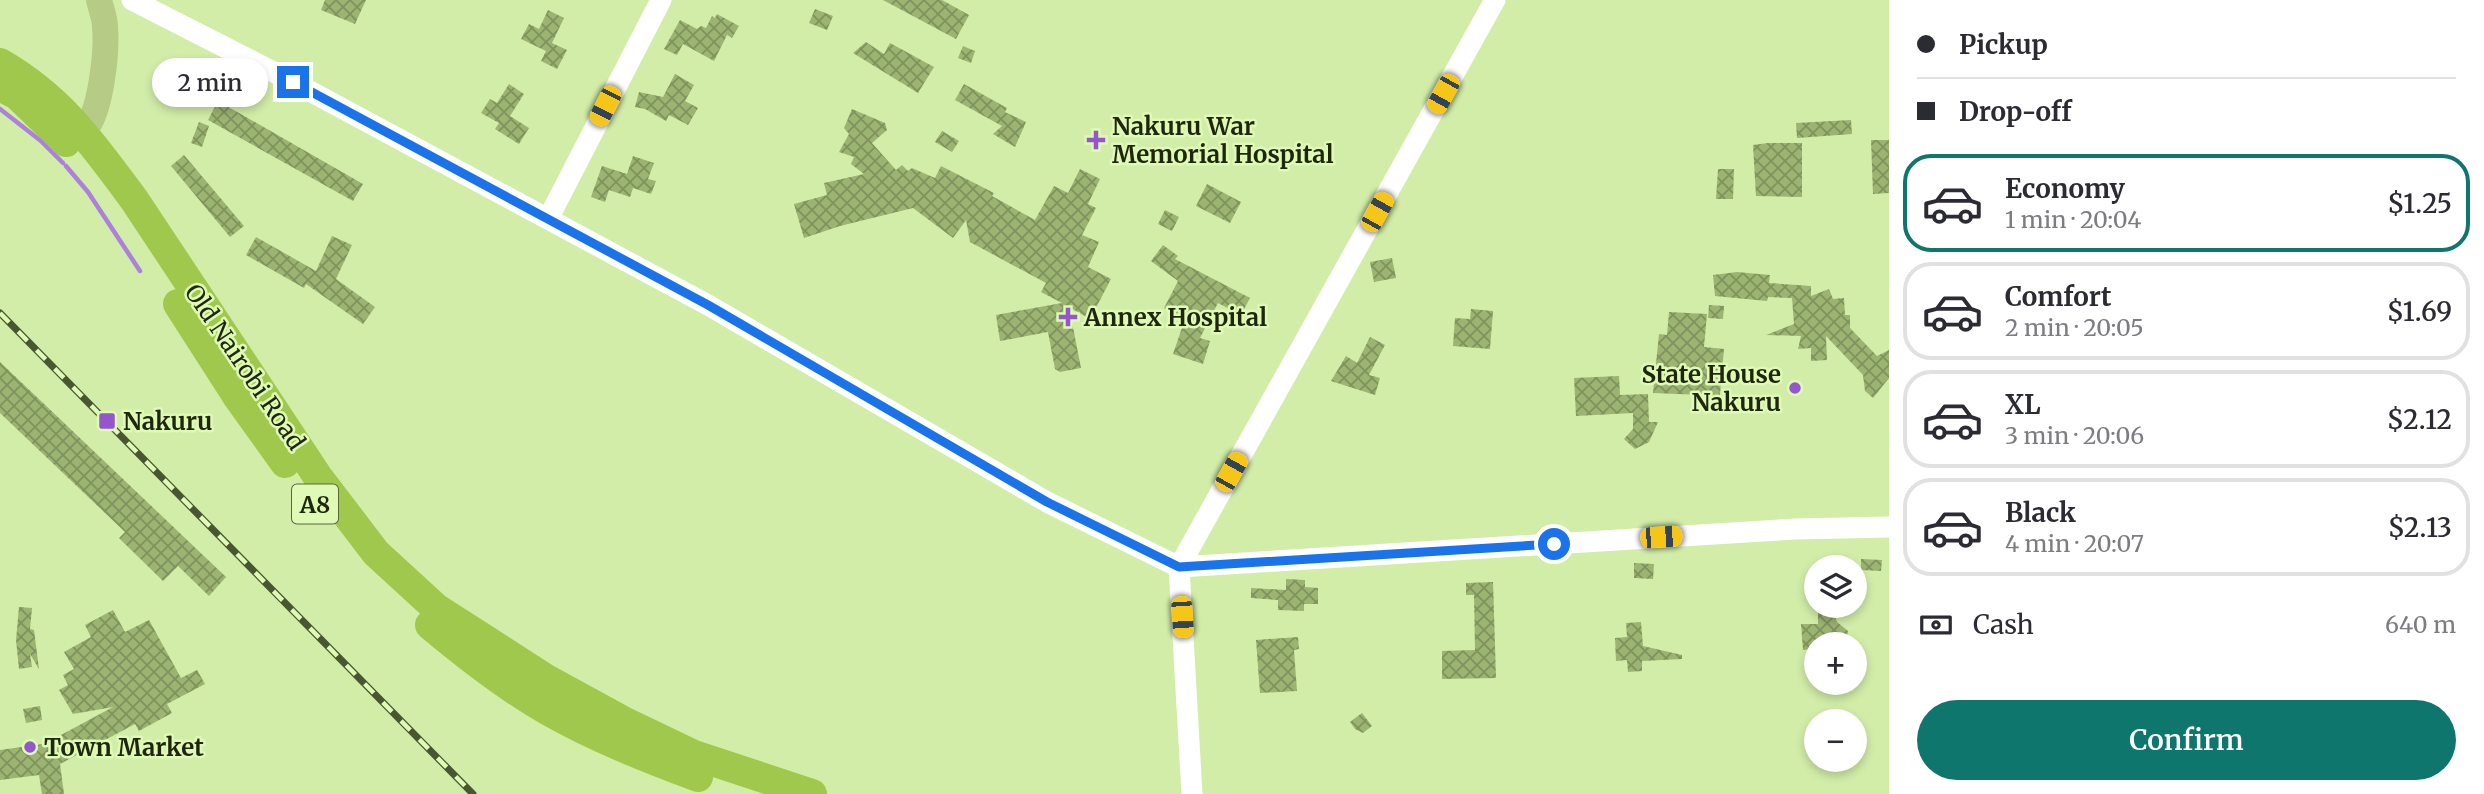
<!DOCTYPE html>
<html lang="en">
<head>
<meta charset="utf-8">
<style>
	:root { --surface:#fff; --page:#f7f7f7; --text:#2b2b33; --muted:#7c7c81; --line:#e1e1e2; --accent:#0f766e }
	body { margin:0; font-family:Merriweather,serif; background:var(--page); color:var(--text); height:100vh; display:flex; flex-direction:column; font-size:26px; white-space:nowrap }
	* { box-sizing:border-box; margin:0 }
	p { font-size:23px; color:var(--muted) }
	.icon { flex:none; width:38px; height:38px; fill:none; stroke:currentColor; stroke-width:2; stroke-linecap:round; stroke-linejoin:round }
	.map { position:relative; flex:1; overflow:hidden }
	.details { display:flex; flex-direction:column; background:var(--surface); width:595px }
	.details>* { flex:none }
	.hud { display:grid; align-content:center; height:154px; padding:0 28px; background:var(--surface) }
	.controls { position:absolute; left:1804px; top:555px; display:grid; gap:14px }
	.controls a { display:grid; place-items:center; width:63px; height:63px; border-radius:50%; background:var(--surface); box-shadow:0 4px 10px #0003; font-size:35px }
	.end { position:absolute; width:32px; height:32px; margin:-16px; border:9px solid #1a73e8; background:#fff; box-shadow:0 0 0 4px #fff }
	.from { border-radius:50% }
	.bubble { position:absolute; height:49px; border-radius:24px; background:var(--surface); box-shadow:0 4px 10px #0003; font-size:23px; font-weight:600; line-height:49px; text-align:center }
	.car { position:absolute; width:21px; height:42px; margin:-21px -10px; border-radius:9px; box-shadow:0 0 5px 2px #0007; background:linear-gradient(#f5c518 24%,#345 0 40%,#f5c518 0 76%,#345 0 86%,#f5c518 0) }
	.hud b { display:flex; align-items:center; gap:24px; height:66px; font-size:26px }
	.hud b+b { border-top:2px solid var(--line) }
	.hud i { width:18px; height:18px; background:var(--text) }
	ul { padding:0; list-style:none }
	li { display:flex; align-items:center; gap:21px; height:98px; margin:0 14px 10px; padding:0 14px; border:4px solid var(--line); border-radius:28px }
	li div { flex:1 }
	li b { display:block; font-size:26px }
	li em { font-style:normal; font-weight:600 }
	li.active { border-color:var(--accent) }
	li>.icon { width:63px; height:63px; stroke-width:1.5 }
	.pay { display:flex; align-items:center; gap:18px; height:77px; padding:0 28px; font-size:26px }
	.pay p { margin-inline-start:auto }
	.button { display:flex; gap:14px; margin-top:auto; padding:14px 28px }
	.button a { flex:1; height:80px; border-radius:42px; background:var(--accent); color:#fff; font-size:28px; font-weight:600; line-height:80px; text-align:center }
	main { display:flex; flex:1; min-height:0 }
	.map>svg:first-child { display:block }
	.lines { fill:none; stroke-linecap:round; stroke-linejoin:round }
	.stream { stroke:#ac81db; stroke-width:4.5 }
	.building { fill:url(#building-cross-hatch) }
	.minor { stroke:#fff; stroke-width:21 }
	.major { stroke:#b6cc86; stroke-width:26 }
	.highway { stroke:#a0c84c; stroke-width:30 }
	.rail-casing { stroke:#485631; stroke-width:7 }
	.rail { stroke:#dffab5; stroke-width:4.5; stroke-dasharray:13; stroke-linecap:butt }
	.route { stroke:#1a73e8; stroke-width:9 }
	.poi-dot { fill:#9456cd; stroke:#dffab5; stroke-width:2.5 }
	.labels { text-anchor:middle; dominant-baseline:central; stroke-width:5; stroke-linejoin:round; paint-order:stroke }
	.shield { fill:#dffab5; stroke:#58663f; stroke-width:2 }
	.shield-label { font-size:23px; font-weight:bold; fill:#1e270c }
	.poi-label { font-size:24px; font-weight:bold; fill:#1e270c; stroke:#dffab5; text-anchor:start }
	.street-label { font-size:24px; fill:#1e270c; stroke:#dffab5 }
</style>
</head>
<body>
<main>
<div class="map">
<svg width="1889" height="794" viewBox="0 0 1889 794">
	<defs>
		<pattern id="building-cross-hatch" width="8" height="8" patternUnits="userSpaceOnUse" patternTransform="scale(1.75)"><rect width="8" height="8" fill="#9cb472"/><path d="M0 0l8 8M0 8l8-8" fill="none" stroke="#7f925c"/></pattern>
	</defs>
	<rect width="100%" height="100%" fill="#d2eda8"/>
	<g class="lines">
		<path class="stream" d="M0,109L41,141L63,163
			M66,166L88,192L140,271"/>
	</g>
	<path class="building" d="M325,0H366L355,24L321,10Z
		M883,0H942L969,15L956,39Z
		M815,9L833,16L827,30L809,23Z
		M548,10L564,18L552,43L567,50L557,69L541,61L546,51L521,39L529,24L539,29Z
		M717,14L739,26L732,38L727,35L714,61L683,44L677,55L664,49L680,20L697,29L701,26L706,28L712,16L715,18Z
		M866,42L884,54L890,43L934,67L918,93L853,53Z
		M963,46L975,51L971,63L958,58Z
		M675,74L694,85L685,101L698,108L688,125L669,115L666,121L645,109L635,107L639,92L663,97Z
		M509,84L524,94L510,116L529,128L519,144L495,129L499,123L481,113L490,99L497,103Z
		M964,84L1007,108L1005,112L1026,122L1015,147L993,134L1002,126L955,100Z
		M218,101L363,184L353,201L208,120Z
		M852,109L885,123L887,130L872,143L896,170L902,165L908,171L912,168L935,178L941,166L994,193L992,196L1035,220L1054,186L1068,193L1080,169L1100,179L1088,204L1096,208L1082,235L1099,242L1088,267L1111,279L1090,319L1069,307L1081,368L1060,372L1055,369L1048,332L1000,341L996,315L1062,303L1041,292L1046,283L970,242L966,220L953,238L913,208L840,226L804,238L794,204L827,195L824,183L864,174L851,164L854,157L839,152L849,134L844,128Z
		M1851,120L1852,134L1797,138L1796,123Z
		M199,122L209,126L202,147L191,143Z
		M942,131L959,141L952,152L935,142Z
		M1871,140H1889V193L1873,194Z
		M1768,143H1802V197L1756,196L1753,145Z
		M184,155L244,226L230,237L171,166Z
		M633,156L654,163L648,179L656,181L651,194L633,188L630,197L609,190L605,202L591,197L602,166L627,174Z
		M1718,169H1734L1733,199H1716Z
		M1207,184L1241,202L1230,223L1196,206Z
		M1165,210L1179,217L1172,231L1158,224Z
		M332,236L352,245L336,279L375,307L363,324L306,284L304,288L246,255L256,237L316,271Z
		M1163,245L1178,256L1175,259L1250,298L1241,315L1218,303L1200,338L1210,341L1203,364L1173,354L1185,319L1164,308L1178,281L1151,261Z
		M1392,258L1396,278L1374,282L1370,262Z
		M1737,272L1770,275L1769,283L1811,286V296L1829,289L1833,299L1844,298L1845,315H1850V328L1877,356L1889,350V378L1873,398L1865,391L1863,375L1826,336L1827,360L1811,361V348L1798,349L1801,336L1766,335L1794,324L1792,298L1768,297L1767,301L1715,296L1713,275Z
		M1709,305L1724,306L1723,319L1708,318Z
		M1471,309L1493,311L1490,349L1453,346L1455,318L1470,319Z
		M1669,312L1707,314L1704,347L1724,349L1719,405L1702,403L1703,395L1653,393L1659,334L1667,335Z
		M1370,337L1385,345L1369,375L1380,378L1375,395L1331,381L1346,356L1357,363Z
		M0,362L226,577L209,596L178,566L163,581L119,538L125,532L0,413Z
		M1619,376L1620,395L1648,394L1649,422H1658L1649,442L1635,449L1624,439L1633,429V413L1576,416L1574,378Z
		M1861,559L1882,560L1881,571L1861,570Z
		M1634,563L1654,564L1653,579L1634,578Z
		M1286,579L1305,580V587L1318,588V604H1304V611L1278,610V600L1251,598V588L1286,590Z
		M1493,582L1496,678L1442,679V651L1475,650L1474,595H1466V583Z
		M19,607L32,608L30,629L34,630L39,669L30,654L32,667L19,669L16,640Z
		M113,610L125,632L149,620L181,678L197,670L205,684L167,704L172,713L139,731L135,724L60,764L64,794H42L39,775L0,780V750L64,741L61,735L113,707L73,714L59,690L68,685L63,675L74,669L64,652L91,637L85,625Z
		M1818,610L1835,616L1837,622L1848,631L1847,641L1843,644H1816V649L1803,650L1801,624H1818Z
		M1641,622L1643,646L1682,655V659L1642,661V671L1628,672L1627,660L1616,661L1615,638L1627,637L1626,623Z
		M1298,637L1299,649L1294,650L1297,691L1260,693L1256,640Z
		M40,706L42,720L26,723L23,709Z
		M1362,713L1372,726L1363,733L1355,729L1350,722Z"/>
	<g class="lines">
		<path class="minor" d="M132,0L293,82L708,305L1047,502L1179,567L1795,529L1889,527
			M548,219L661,0
			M1192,794L1179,567L1495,0"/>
		<path class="major" d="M82,132C101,119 107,50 105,27C105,18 101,9 99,0"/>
		<path class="highway" d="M0,63C62,99 93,144 135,201L318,477L376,553L436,608L548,680L623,721L694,755L812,794
			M0,86L17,95L66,142
			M178,304L237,396L285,463
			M430,625C467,656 505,686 547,710C594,737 647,758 698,777"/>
		<defs>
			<path id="rail" d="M0,313L473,794"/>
		</defs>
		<use href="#rail" class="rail-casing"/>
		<use href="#rail" class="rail"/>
	</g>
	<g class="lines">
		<path class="route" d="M293,82L708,305L1047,502L1179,567L1554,544"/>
	</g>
	<g class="poi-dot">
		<path d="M1092.5 129.5h7v7h7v7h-7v7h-7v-7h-7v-7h7z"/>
		<path d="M1064.5 306.5h7v7h7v7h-7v7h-7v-7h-7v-7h7z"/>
		<circle cx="1795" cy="388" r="7"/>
		<rect x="98" y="412" width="18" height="18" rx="3.5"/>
		<circle cx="30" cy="747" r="7"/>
	</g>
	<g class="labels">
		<rect class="shield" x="292" y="484.5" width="46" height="39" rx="5"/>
		<g class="shield-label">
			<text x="315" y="504">A8</text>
		</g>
		<g class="poi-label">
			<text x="1112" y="126">Nakuru War<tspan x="1112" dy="28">Memorial Hospital</tspan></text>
			<text x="1084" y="317">Annex Hospital</text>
			<text x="1781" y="374" text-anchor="end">State House<tspan x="1781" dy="28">Nakuru</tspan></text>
			<text x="123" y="421">Nakuru</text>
			<text x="44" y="747">Town Market</text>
		</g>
		<g class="street-label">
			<text transform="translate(245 367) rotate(56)">Old Nairobi Road</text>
		</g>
	</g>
</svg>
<div class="controls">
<a><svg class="icon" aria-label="layers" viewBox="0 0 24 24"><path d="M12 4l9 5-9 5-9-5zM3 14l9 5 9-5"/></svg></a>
<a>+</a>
<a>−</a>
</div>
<i class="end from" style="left:1554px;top:544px"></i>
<i class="end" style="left:293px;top:82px"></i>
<div class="bubble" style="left:152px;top:58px;width:116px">2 min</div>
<i class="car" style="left:1443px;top:94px;rotate:209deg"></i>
<i class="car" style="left:605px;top:106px;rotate:207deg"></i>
<i class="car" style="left:1377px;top:212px;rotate:29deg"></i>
<i class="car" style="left:1231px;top:472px;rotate:29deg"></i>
<i class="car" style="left:1661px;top:537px;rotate:86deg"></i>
<i class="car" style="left:1182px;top:617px;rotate:176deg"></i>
</div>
<section class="details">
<div class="hud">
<b><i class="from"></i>Pickup</b>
<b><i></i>Drop-off</b>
</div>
<ul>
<li class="active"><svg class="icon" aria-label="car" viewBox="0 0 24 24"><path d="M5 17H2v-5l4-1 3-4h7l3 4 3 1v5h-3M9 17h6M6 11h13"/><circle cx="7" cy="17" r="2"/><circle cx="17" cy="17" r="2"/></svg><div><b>Economy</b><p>1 min · 20:04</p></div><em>$1.25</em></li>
<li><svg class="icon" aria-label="car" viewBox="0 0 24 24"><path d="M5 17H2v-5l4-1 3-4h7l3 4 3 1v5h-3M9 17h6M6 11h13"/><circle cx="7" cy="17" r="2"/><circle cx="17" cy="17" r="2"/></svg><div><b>Comfort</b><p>2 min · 20:05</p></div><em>$1.69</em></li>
<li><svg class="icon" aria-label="car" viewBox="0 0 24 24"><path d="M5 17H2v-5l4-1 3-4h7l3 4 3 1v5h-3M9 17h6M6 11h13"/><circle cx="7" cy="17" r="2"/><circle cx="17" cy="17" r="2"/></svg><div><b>XL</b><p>3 min · 20:06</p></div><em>$2.12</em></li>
<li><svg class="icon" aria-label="car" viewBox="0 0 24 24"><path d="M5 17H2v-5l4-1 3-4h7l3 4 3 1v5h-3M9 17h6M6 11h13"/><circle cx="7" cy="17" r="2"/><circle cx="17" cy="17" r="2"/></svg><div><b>Black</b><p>4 min · 20:07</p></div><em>$2.13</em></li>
</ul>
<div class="pay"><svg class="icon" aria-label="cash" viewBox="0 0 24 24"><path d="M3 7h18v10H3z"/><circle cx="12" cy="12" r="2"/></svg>Cash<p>640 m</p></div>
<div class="button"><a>Confirm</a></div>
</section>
</main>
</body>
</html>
